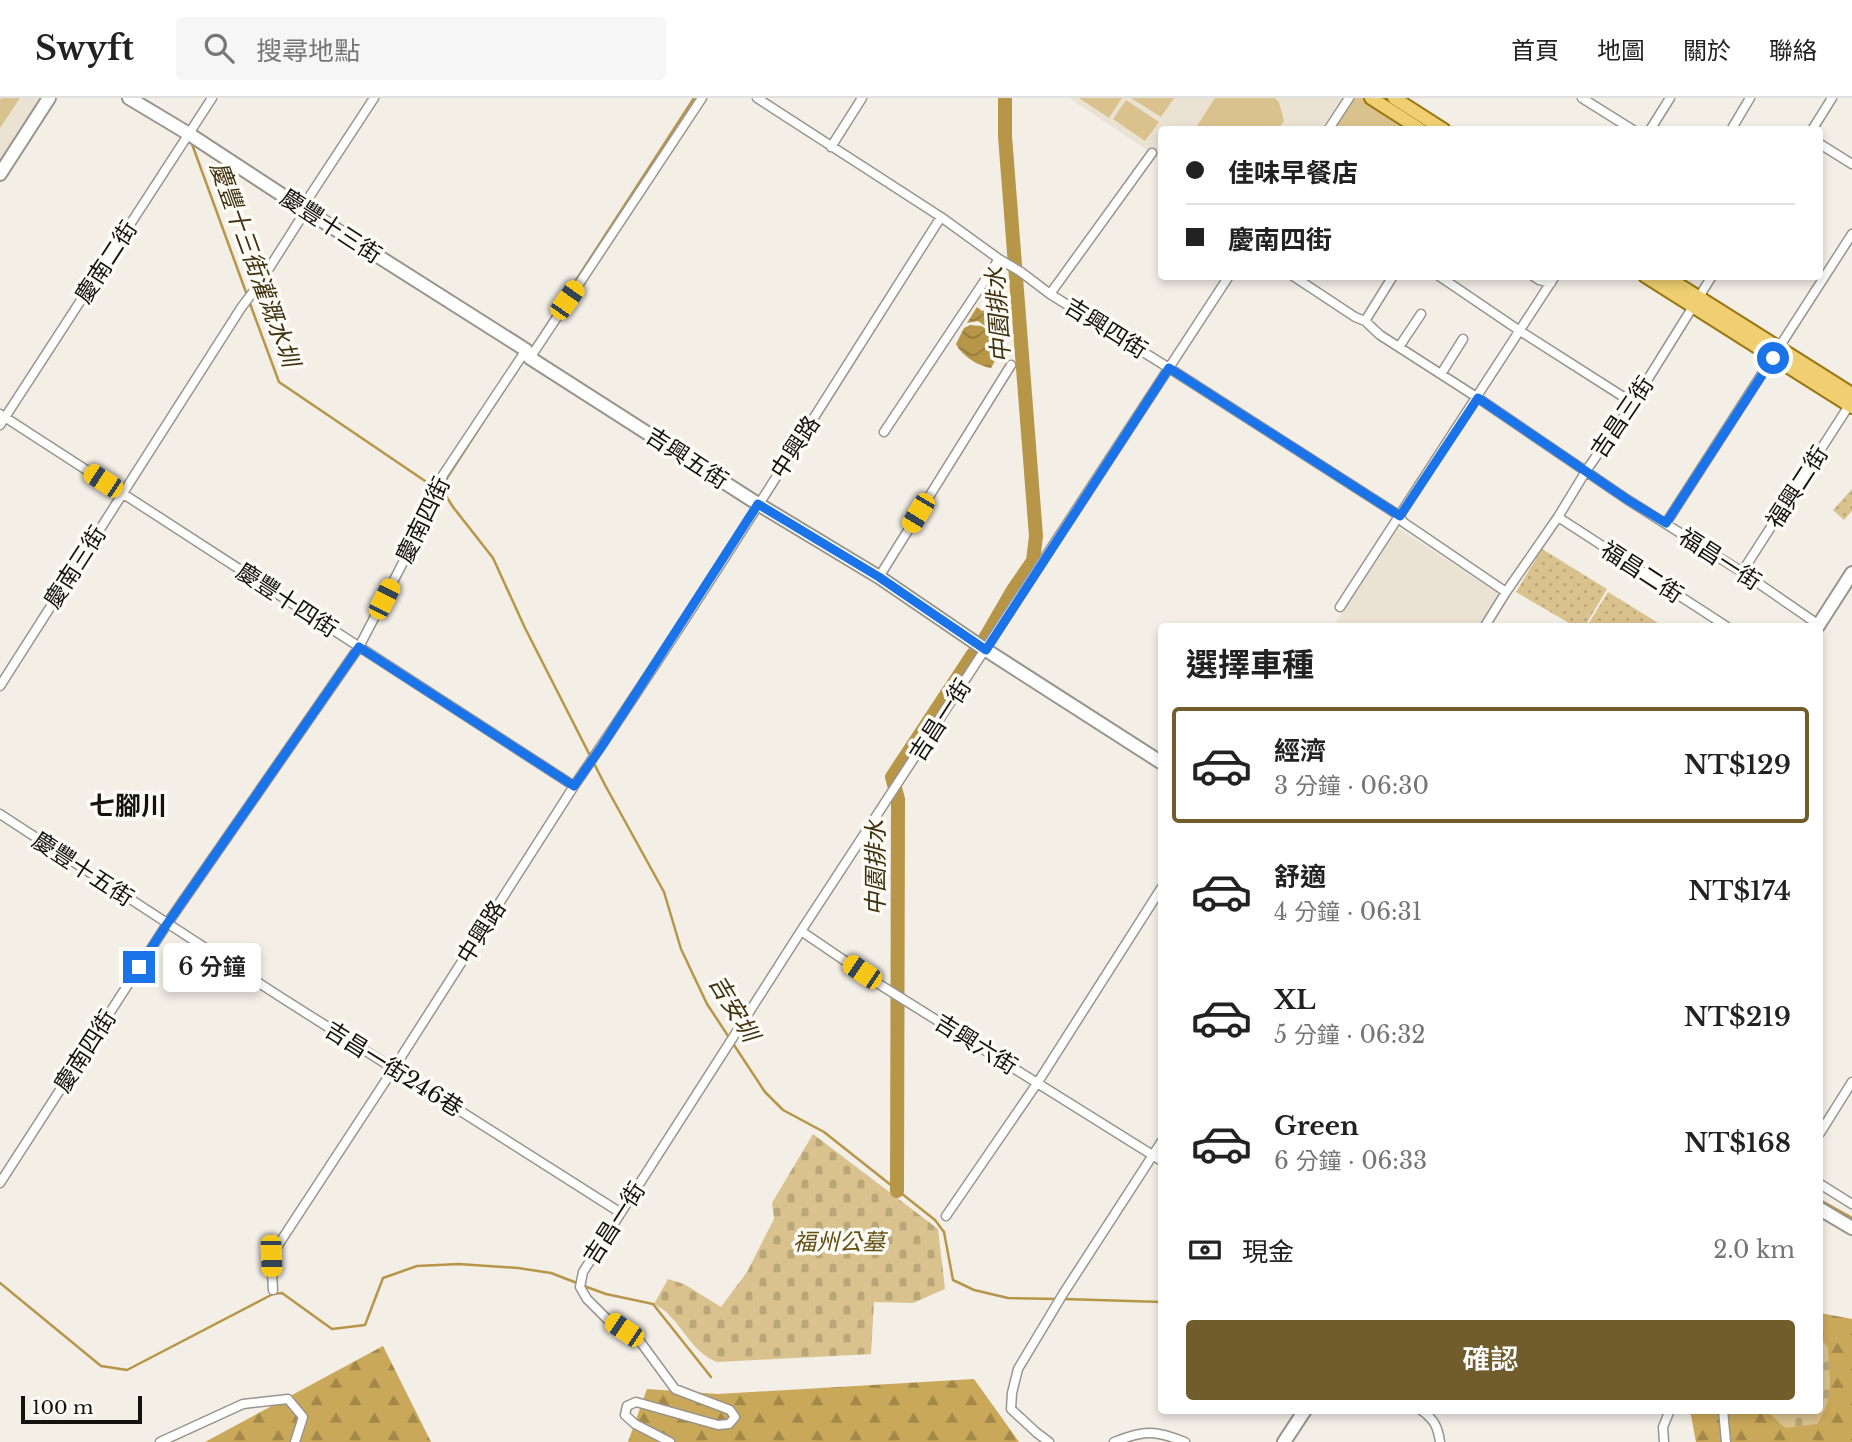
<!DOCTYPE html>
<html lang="zh-TW">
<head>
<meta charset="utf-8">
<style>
	:root { --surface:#fff; --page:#f6f6f6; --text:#222; --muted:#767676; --line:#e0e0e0; --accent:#715c2c }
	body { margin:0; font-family:"Libre Baskerville","Noto Sans TC",serif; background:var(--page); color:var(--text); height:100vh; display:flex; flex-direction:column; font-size:26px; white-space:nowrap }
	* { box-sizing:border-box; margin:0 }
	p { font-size:23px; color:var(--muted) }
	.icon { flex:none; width:38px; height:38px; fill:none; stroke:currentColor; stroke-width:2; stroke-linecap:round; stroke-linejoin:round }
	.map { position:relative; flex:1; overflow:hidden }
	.drawer { position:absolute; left:1158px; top:525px; width:665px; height:791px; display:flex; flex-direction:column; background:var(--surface); border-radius:7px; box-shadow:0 4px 10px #0003 }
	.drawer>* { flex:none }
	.banner { position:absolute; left:1158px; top:28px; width:665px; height:154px; border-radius:7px; box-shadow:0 4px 10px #0003; display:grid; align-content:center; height:154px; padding:0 28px; background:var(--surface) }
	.scale { position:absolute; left:21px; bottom:18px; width:121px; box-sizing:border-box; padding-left:7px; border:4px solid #151310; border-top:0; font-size:19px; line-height:24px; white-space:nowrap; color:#151310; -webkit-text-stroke:5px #fefcf7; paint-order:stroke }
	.end { position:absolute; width:32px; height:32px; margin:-16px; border:9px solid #1a73e8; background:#fff; box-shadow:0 0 0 4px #fff }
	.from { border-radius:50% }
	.bubble { position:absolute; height:49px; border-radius:7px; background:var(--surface); box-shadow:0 4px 10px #0003; font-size:23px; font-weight:600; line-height:49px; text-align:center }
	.car { position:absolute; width:21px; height:42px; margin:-21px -10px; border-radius:9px; box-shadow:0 0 5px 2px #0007; background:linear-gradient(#f5c518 24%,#345 0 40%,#f5c518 0 76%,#345 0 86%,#f5c518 0) }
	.banner b { display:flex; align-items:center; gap:24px; height:66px; font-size:26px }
	.banner b+b { border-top:2px solid var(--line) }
	.banner i { width:18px; height:18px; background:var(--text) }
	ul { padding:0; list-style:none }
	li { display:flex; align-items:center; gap:21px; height:116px; margin:0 14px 10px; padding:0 14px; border:4px solid transparent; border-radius:7px }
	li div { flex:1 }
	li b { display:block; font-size:26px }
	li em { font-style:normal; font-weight:600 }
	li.active { border-color:var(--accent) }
	li>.icon { width:63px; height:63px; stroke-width:1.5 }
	h2 { padding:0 28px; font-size:32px; line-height:84px }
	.pay { display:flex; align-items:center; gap:18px; height:77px; padding:0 28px; font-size:26px }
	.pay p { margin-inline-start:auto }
	.button { display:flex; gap:14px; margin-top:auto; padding:14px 28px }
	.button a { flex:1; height:80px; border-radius:7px; background:var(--accent); color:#fff; font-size:28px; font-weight:600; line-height:80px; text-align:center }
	header { display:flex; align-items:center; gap:42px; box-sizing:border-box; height:98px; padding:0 35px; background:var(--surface); border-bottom:2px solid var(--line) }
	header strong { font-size:33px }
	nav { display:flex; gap:38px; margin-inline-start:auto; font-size:24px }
	.search { width:490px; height:63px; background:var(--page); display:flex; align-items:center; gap:18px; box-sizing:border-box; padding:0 24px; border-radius:7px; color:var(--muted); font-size:26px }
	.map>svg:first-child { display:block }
	.built { fill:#eae3d3 }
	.grass { fill:url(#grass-dots) }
	.forest { fill:url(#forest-firs) }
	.cemetery { fill:url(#cemetery-stones) }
	.green { fill:#d9c28e }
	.water { fill:url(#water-waves) }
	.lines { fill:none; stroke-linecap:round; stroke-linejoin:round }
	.stream { stroke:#b79648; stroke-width:2.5 }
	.river { stroke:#b79648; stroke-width:14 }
	.street-casing { stroke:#99958d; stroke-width:11 }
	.secondary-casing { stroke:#99958d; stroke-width:16 }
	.primary-casing { stroke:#9c7813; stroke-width:16 }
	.street { stroke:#fff; stroke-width:8 }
	.secondary { stroke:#fff; stroke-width:12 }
	.primary { stroke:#efcf72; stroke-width:12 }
	.route { stroke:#1a73e8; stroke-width:9 }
	.labels { text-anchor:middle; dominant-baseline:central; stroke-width:7; stroke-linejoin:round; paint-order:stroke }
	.street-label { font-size:23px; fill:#151310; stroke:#fefcf7 }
	.park-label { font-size:23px; font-style:italic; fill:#654e12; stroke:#fefcf7 }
	.water-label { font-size:24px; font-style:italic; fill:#413210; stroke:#fefcf7 }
	.quarter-label { font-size:26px; font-weight:bold; fill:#151310; stroke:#fefcf7 }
</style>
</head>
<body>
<header>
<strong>Swyft</strong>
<div class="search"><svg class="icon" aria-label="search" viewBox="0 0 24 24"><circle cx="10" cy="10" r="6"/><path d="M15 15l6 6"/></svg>搜尋地點</div>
<nav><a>首頁</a><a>地圖</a><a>關於</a><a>聯絡</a></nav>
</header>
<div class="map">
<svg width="1852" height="1344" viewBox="0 0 1852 1344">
	<defs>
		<pattern id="grass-dots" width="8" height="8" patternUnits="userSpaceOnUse" patternTransform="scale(1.75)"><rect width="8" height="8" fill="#d9c28e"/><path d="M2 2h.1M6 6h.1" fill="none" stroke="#b9a679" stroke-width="1.8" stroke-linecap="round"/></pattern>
		<pattern id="forest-firs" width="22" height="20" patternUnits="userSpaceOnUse" patternTransform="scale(1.75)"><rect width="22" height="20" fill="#caa85a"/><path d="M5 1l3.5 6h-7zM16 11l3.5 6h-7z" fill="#a38849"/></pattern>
		<pattern id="cemetery-stones" width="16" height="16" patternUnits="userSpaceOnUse" patternTransform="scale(1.75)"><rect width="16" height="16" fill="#d9c28e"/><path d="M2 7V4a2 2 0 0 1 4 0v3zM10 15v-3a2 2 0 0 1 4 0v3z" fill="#b9a679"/></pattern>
		<pattern id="water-waves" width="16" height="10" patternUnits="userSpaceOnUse" patternTransform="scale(1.75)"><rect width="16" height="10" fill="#b79648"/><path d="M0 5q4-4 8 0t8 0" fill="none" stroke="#94793b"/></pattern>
	</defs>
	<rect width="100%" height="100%" fill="#f3eee6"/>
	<path class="built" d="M0,0H43L0,65Z
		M1069,0H1342L1321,31L1162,32V62Z
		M1398,430L1505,500L1486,528H1333Z"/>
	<path class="grass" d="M1852,391V413L1844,422L1833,412Z
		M1542,451L1607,491L1585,528H1574L1516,494Z
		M1608,494L1663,528H1587Z"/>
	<path class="forest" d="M1820,1215L1852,1221V1344H1696L1690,1312H1820Z
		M383,1248L431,1344H205Z
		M974,1281L1019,1344H628L647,1291L718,1296Z"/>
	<path class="cemetery" d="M813,1036L938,1131L945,1191L913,1205L874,1204L871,1256L718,1264C696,1258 684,1231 668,1216C664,1211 659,1209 654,1206L668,1181L684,1186L721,1209L747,1174L774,1121L772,1105Z
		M1820,1241L1828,1249C1829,1279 1835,1300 1817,1326L1785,1330L1770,1316V1313L1820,1312Z"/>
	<path class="green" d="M2,0H20L0,30V2Z
		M1079,0H1122L1109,20Z
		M1131,0H1174L1161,19Z
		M1215,0H1275L1279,4L1284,23L1278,31H1195Z
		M1353,0H1367L1416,32H1333Z
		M1126,2L1159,24L1145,43L1113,21Z"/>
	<path class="water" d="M977,209L982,213L986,212L993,223L995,241L990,229L985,228L978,223L967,225Z
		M970,227L981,228L990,233C990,237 990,241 991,244C996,258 1000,255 991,270C978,268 962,258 956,246L964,230Z"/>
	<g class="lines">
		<path class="stream" d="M192,46L247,197
			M249,203L279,284L431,387
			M532,250L694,0
			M509,284L447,380L444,395L453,409L493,460L525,530L605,687L664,794L681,851L707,906L765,994L783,1012L824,1034L935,1122L944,1134L953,1182L974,1192L1008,1200L1057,1201
			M1820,1102L1852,1120
			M0,1185L101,1268L127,1272L273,1196L282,1195L332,1231L365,1227L383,1180L417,1168L459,1166L518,1170L551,1175L577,1185
			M584,1188L606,1196L653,1206L711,1279
			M1064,1201L1162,1204"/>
		<path class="river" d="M984,542L1013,492L1033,463L1036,438L1005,38V0
			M897,1093L898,701L892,679L973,556"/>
		<defs>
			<path id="street" d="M757,0L941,119L999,161L1021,174L1050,196L1169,270L1400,418L1403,424L1506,494
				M1582,0L1633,32
				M1328,32L1349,0
				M1650,32L1670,0
				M1731,32L1750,0
				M1812,32L1832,0
				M1820,46L1852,66
				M831,49L862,0
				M1293,178L1355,219L1365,223L1393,178
				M1439,178L1520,233L1633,305
				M1533,178L1539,182L1551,185
				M1050,196L1152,55
				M1365,223L1380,237L1478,300L1628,402L1742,474L1819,527
				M1399,249L1421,216
				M530,260L702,0
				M1441,276L1463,241
				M0,316L574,688
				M0,327L212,0
				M884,334L999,161
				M1558,419L1726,528
				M1666,425L1852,136
				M1742,474L1850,306
				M879,479L1011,267
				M1340,509L1555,178
				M1485,528L1506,494L1558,419L1586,373L1633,305L1712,178
				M0,588L241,210L259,186L301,120L302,110L374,0
				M0,716L279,898L621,1115
				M801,833L882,888L1162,1063
				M1820,1035L1852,984
				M0,1085L167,826L359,549L434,405L443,377L526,252
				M1820,1086L1852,1106
				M946,1118L1038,984L1162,789
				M273,1192L271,1158L394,970L574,688C701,502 820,309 941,119
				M1421,1312C1434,1321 1438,1329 1440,1344
				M1723,1312L1726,1344
				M160,1344L243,1306L288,1301L303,1319L295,1344
				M670,1344L635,1326L625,1317L627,1308L636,1304L718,1327L729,1326L735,1319L730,1312L675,1291L639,1242L608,1222L587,1201L580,1189L583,1174L801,833L1229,178
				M1049,1344L1037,1335L1011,1311L1012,1295L1018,1271L1063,1196L1162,1043
				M1114,1344C1144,1332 1155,1332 1185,1344
				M1664,1344L1663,1329L1670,1312"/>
			<path id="secondary" d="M129,0L189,36L302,110L526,252L530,260L758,406L879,479L986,552L1162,665
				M0,76L49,0
				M1818,528L1852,475
				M1820,1111L1852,1130
				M1284,1344L1305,1312"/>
			<path id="primary" d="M1371,0L1421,32
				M1394,0L1444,32
				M1645,178L1852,309
				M1665,178L1852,296"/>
		</defs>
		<use href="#street" class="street-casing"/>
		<use href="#secondary" class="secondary-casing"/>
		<use href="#primary" class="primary-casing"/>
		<use href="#street" class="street"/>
		<use href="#secondary" class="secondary"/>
		<use href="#primary" class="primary"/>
	</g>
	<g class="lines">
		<path class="route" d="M139,869L167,826L359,549L574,688L602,648L758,406L879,479L986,552L1169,270L1400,418L1478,300L1628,402L1666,425L1773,260"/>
	</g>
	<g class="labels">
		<g class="street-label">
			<text transform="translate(331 128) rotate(33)">慶豐十三街</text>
			<text transform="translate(106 164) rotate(-57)">慶南二街</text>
			<text transform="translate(1106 230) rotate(32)">吉興四街</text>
			<text transform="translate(1622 319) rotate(-56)">吉昌三街</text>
			<text transform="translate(795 349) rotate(-57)">中興路</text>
			<text transform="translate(687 360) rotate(33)">吉興五街</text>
			<text transform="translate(1797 389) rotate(-57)">福興二街</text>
			<text transform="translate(423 422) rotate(-64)">慶南四街</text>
			<text transform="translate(1720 461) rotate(33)">福昌一街</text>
			<text transform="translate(75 469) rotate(-57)">慶南三街</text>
			<text transform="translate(1642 474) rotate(33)">福昌二街</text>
			<text transform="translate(287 502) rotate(33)">慶豐十四街</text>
			<text transform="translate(940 622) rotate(-57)">吉昌一街</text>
			<text transform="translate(83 771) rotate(33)">慶豐十五街</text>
			<text transform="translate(481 834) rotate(-58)">中興路</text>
			<text transform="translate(976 946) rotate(32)">吉興六街</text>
			<text transform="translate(85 953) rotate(-57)">慶南四街</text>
			<text transform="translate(394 971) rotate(32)">吉昌一街246巷</text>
			<text transform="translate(614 1125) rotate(-57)">吉昌一街</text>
		</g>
		<g class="park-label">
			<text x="839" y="1144">福州公墓</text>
		</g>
		<g class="water-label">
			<text transform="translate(255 166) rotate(70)">慶豐十三街灌溉水圳</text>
			<text transform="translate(998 217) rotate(-94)">中園排水</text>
			<text transform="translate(875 770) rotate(-90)">中園排水</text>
			<text transform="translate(734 910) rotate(59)">吉安圳</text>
		</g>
		<g class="quarter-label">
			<text x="128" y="708">七腳川</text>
		</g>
	</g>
</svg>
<div class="scale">100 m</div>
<i class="end from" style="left:1773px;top:260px"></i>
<i class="end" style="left:139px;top:869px"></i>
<div class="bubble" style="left:163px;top:845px;width:98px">6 分鐘</div>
<i class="car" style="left:567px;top:202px;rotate:35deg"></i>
<i class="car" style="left:103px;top:383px;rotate:303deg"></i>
<i class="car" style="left:918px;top:415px;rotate:211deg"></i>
<i class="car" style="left:384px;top:501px;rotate:27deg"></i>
<i class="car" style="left:862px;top:874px;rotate:304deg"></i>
<i class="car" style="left:271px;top:1158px;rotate:178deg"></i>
<i class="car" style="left:624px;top:1232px;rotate:304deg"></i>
<div class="banner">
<b><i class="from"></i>佳味早餐店</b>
<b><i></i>慶南四街</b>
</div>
<section class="drawer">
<h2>選擇車種</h2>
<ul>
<li class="active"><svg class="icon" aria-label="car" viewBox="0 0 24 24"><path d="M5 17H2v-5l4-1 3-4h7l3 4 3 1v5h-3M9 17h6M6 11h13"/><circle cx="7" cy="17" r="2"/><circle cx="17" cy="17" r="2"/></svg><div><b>經濟</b><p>3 分鐘 · 06:30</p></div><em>NT$129</em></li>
<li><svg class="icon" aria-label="car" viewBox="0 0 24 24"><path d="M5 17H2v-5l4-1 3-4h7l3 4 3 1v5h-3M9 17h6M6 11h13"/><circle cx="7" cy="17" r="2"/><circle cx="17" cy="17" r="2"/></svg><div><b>舒適</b><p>4 分鐘 · 06:31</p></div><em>NT$174</em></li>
<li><svg class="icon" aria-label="car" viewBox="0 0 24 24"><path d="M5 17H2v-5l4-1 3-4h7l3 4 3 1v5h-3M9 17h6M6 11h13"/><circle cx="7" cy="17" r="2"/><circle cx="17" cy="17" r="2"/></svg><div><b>XL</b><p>5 分鐘 · 06:32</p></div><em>NT$219</em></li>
<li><svg class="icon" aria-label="car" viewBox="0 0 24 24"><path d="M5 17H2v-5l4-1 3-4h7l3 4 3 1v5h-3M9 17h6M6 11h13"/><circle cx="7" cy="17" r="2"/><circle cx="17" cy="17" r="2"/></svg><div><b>Green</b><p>6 分鐘 · 06:33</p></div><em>NT$168</em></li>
</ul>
<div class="pay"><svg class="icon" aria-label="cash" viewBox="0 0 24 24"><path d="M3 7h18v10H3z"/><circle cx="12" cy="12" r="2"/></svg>現金<p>2.0 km</p></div>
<div class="button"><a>確認</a></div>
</section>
</div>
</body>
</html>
